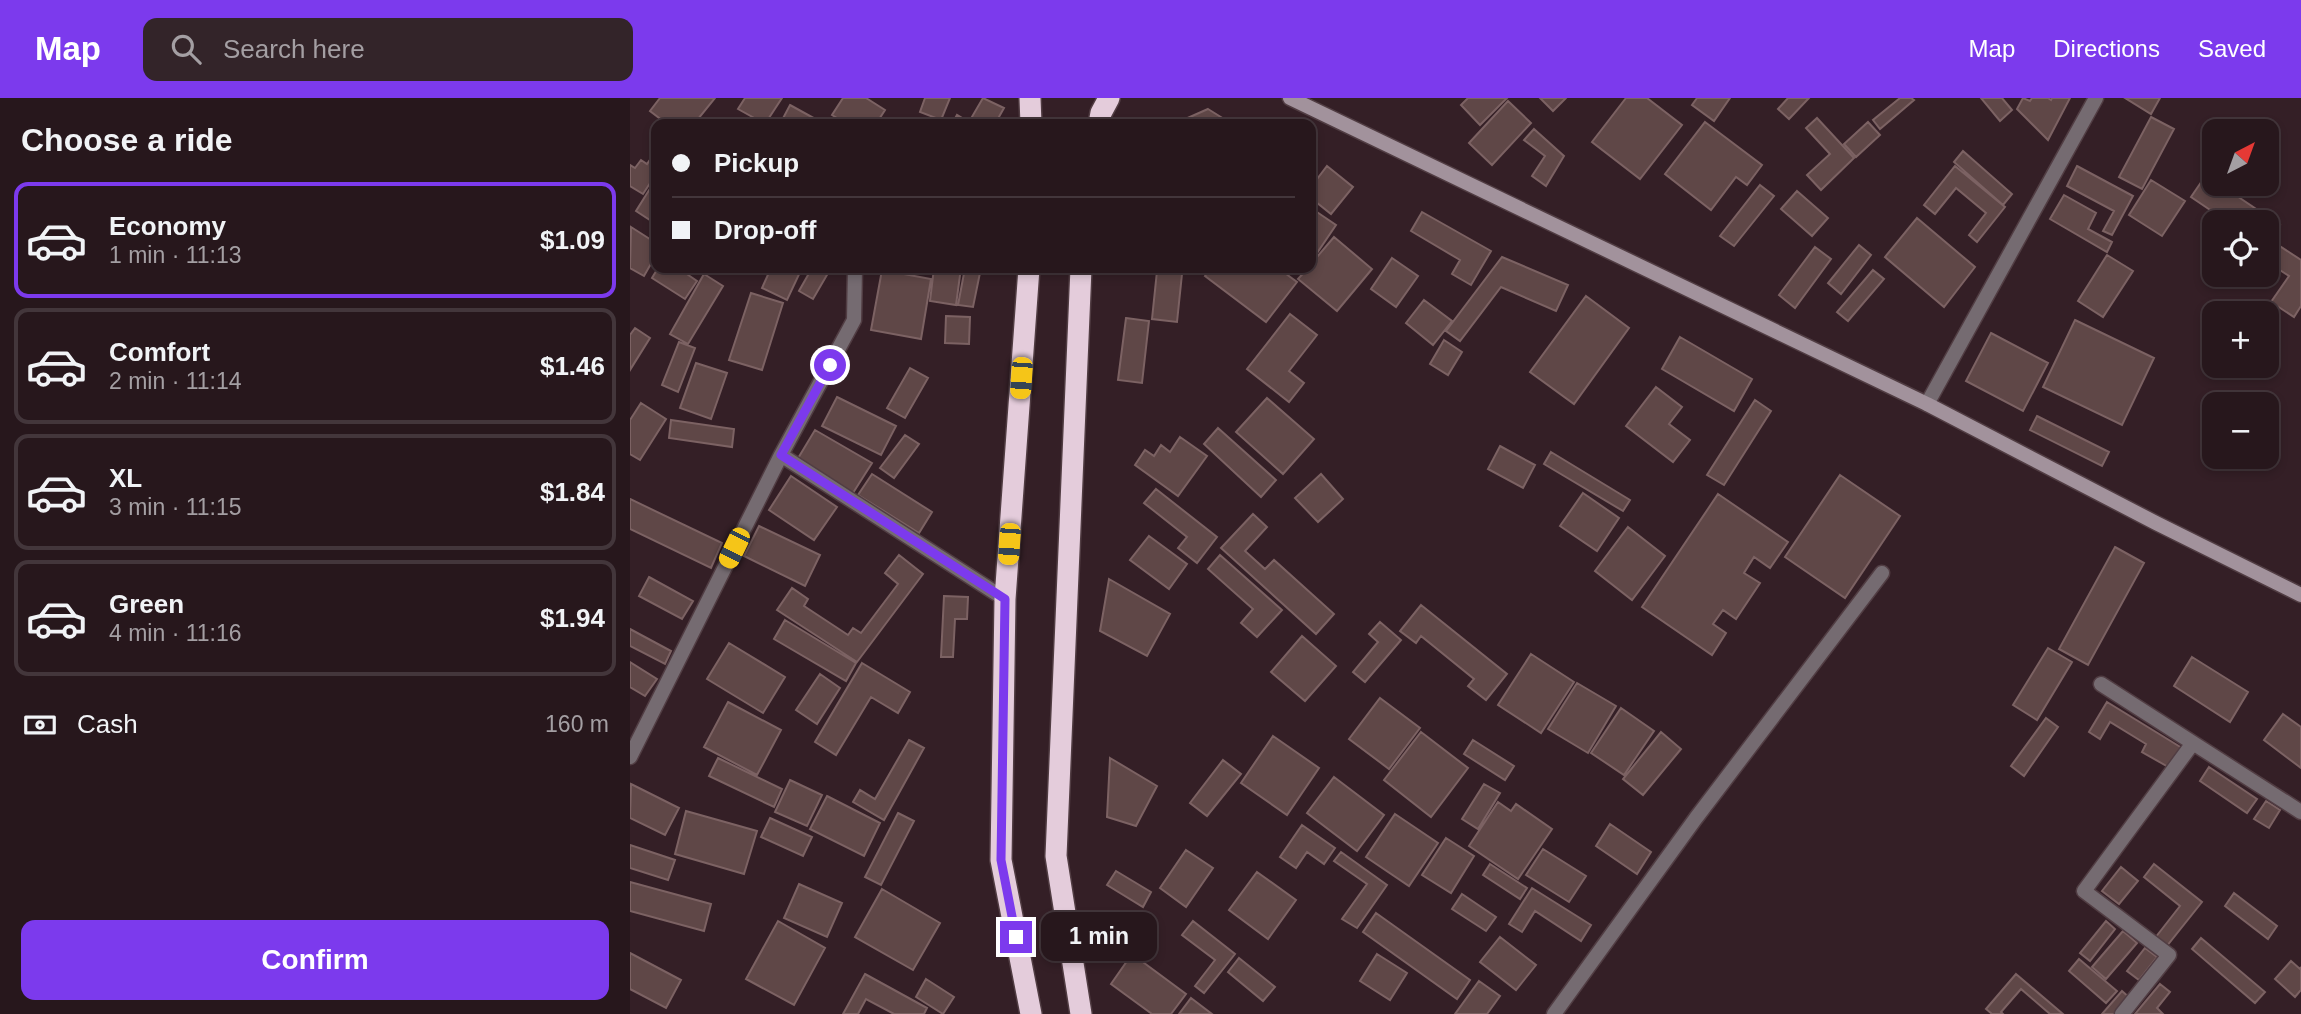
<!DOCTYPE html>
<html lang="en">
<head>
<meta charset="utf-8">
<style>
	:root { --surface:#27171c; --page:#332429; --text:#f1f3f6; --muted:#a49fa3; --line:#43363b; --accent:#7c3aed }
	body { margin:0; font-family:Helvetica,sans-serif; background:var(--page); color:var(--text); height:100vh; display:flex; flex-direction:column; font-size:26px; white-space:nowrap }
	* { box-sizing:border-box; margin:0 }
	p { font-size:23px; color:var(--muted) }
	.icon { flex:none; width:38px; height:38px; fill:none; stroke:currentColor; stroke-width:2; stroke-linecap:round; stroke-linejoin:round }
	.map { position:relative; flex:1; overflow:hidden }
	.sheet { display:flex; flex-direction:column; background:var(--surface); width:630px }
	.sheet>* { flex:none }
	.guide { position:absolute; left:21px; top:21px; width:665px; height:154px; border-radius:14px; box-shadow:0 4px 10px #0003,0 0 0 2px var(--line); display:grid; align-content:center; height:154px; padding:0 21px; background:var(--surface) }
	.needle { width:46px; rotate:41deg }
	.tools { position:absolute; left:1572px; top:21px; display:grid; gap:14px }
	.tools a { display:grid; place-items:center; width:77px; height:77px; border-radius:14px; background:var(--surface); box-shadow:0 4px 10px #0003,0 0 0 2px var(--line); font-size:35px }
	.end { position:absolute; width:32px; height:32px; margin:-16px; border:9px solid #7c3aed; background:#fff; box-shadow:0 0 0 4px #fff }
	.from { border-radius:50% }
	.bubble { position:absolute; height:49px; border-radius:14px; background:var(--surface); box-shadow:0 4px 10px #0003,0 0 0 2px var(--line); font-size:23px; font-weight:700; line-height:49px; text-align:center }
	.car { position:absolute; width:21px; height:42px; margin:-21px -10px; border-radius:9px; box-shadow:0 0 5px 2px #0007; background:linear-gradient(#f5c518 24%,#345 0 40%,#f5c518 0 76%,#345 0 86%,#f5c518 0) }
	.guide b { display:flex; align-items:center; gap:24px; height:66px; font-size:26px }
	.guide b+b { border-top:2px solid var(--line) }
	.guide i { width:18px; height:18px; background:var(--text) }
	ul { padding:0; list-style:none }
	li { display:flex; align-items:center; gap:21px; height:116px; margin:0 14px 10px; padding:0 7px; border:4px solid var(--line); border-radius:14px }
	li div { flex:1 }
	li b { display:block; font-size:26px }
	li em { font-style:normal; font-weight:700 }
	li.active { border-color:var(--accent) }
	li>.icon { width:63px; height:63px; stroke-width:1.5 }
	h2 { padding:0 21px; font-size:32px; line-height:84px }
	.pay { display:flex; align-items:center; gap:18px; height:77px; padding:0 21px; font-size:26px }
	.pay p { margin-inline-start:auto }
	.action { display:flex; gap:14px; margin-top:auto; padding:14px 21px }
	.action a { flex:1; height:80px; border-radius:14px; background:var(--accent); color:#fff; font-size:28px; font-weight:700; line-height:80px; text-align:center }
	header { display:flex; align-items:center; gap:42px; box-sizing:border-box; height:98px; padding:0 35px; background:var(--accent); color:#fff }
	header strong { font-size:33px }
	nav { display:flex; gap:38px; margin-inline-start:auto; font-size:24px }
	.search { width:490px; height:63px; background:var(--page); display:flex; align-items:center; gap:18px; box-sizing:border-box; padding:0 24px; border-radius:14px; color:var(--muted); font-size:26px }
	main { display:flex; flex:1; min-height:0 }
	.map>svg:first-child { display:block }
	.building { fill:#5f4747; stroke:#7c6263; stroke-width:2 }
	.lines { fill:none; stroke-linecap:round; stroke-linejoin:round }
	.street-casing { stroke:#513d43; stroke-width:17 }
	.secondary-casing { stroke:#513d43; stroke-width:17 }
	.highway-casing { stroke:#513d43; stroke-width:24 }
	.street { stroke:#756b71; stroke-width:14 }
	.secondary { stroke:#a2929c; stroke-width:14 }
	.highway { stroke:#e4ccdb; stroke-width:21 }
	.route { stroke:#7c3aed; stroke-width:9 }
</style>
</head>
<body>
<header>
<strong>Map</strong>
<div class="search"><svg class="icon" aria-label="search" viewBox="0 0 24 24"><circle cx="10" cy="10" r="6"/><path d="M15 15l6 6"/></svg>Search here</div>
<nav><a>Map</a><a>Directions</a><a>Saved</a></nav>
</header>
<main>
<section class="sheet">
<h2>Choose a ride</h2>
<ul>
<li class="active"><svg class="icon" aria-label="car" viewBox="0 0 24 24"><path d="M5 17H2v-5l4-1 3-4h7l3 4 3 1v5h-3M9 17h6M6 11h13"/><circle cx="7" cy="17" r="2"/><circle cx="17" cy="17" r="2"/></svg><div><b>Economy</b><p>1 min · 11:13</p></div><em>$1.09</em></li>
<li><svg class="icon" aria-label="car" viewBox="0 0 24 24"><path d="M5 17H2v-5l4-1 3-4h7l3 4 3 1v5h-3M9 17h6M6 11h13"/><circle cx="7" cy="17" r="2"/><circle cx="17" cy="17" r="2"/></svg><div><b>Comfort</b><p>2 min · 11:14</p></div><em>$1.46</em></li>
<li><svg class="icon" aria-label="car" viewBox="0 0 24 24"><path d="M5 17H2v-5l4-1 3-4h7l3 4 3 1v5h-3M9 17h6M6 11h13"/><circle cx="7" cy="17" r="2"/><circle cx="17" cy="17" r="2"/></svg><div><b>XL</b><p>3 min · 11:15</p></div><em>$1.84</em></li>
<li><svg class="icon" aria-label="car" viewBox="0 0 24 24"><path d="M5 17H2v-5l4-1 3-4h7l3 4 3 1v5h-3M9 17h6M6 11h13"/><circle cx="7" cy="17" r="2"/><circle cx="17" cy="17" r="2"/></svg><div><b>Green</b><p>4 min · 11:16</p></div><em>$1.94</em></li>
</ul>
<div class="pay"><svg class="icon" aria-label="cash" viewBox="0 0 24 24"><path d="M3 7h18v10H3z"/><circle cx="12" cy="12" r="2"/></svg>Cash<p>160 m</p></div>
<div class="action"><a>Confirm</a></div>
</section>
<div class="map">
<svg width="1671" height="916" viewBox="0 0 1671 916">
	<rect width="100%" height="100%" fill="#341f26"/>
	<path class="building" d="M30,0H85L64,26H37L20,13Z
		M115,0H152L135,26L108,11Z
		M213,0H236L255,12L246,26H217L202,17Z
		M295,0H320L311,22L290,14Z
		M353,0L374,10L365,26H322L327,17L339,24Z
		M838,0H877L850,27L831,7Z
		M910,0H936L923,13Z
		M996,0H1017L1052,27L1010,81L962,44Z
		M1067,0H1100L1084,23L1062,7Z
		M1158,0H1179L1159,21L1148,11Z
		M1270,0H1281L1284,2L1250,31L1243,22Z
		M1351,0H1372L1382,12L1370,23Z
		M1393,0L1400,3L1402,0H1418L1421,2L1422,0H1440L1418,42L1387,11Z
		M1495,0H1530L1521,16Z
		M878,3L901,25L862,67L839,45Z
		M160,7L191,24L189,26H150Z
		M578,11L602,26H544Z
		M1521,19L1544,31L1512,91L1489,79Z
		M1187,20L1224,60L1191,92L1177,77L1200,56L1176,30Z
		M1075,24L1132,67L1117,87L1106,79L1081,112L1035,76Z
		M1238,24L1250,37L1226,59L1214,46Z
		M904,31L934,58L916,88L902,78L915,58L894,42Z
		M26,53V76L13,96L0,88V67L5,70L11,62L17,66Z
		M1333,53L1382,96L1373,107L1324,64Z
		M697,68L723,89L701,116L681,100V89Z
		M1325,68L1375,109L1347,144L1339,137L1356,115L1326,90L1305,116L1294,107Z
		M1447,68L1503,98L1482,137L1473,133L1484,113L1437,88Z
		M1576,77L1584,82V86H1589L1650,127L1643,138L1636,134V124H1622L1612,118L1608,124H1598L1561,99Z
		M1521,82L1555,103L1532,138L1499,117Z
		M1130,87L1144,98L1104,148L1090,138Z
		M21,89L26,92V118L23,124L6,113Z
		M1167,93L1198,120L1182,138L1151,111Z
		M1434,97L1466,115L1458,131L1482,144L1477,154L1420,121Z
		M681,110L706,127L683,161L681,160Z
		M792,114L861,153L841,187L822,176L830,162L781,133Z
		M1287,120L1345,169L1314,209L1255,159Z
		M1,129L26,145V157L14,178L0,170Z
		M704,139L742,171L707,213L668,181L678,170H681V166Z
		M1636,139L1671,162V208L1664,219L1641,204L1659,178L1636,163Z
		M1229,147L1241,157L1211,196L1198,185Z
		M1185,149L1201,161L1165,210L1149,197Z
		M1477,157L1503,173L1473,219L1448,203Z
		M872,159L938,187L926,213L871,189L830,243L816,233Z
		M762,160L788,178L766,209L741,191Z
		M28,170H48L67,183L55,201L22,180Z
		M141,170H172L157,202L132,190Z
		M182,170H201L183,201L169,193Z
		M304,170H331L326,207L300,203Z
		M335,170H351L343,209L328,207Z
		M581,170H648L667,184L636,224L575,178Z
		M252,172L301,181L291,241L241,232Z
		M1243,172L1254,181L1218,223L1207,214Z
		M527,173L552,176L547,224L522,221Z
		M74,176L93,188L58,246L40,236Z
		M121,195L153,205L132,272L99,262Z
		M956,198L999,230L944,306L900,274Z
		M794,202L822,223L803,247L776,225Z
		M660,216L687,237L659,273L674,285L659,304L617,271Z
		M316,218L340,219L339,246L315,245Z
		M496,220L519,223L512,285L488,282Z
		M1445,222L1524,260L1492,327L1413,289Z
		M5,230L20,240L0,272V237Z
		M1361,235L1418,265L1393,313L1336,283Z
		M1050,239L1122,281L1104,313L1032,271Z
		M814,242L832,254L818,277L800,266Z
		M49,244L65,250L48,294L32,287Z
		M66,265L97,275L81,321L50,310Z
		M280,270L298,280L275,320L257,310Z
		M1026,289L1052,309L1039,326L1060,342L1043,364L996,328Z
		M207,299L266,328L251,357L192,328Z
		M637,300L684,341L653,376L606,334Z
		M1125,302L1141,313L1094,387L1077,377Z
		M11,305L36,321L10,362L0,356V322Z
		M1407,318L1479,354L1472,368L1400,332Z
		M41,322L104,331L102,349L39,340Z
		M588,330L646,382L631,399L574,346Z
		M185,332L242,365L223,395L167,362Z
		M275,337L289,346L264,380L250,370Z
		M550,339L577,358L548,398L505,367L515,352L524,358L531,347L540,354Z
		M870,348L905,367L893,390L858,371Z
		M921,354L1000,402L993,413L914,366Z
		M242,376L302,414L289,435L228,397Z
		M691,376L713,401L688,424L665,400Z
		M1210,377L1270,418L1215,500L1155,459Z
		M161,378L207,409L184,442L139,412Z
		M526,391L587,439L567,465L548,450L557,439L514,405Z
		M953,395L989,420L967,453L930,428Z
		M1088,396L1158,444L1140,470L1124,459L1114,475L1130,485L1106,521L1093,512L1083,526L1096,535L1082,557L1012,509Z
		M0,401L92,445L81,470L0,431Z
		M623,416L637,429L615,453L635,471L644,462L704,516L686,536L591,450Z
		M129,428L190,457L175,488L114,458Z
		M998,429L1035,458L1002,502L965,473Z
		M519,438L557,466L539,491L500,462Z
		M1485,449L1514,465L1458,567L1429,551Z
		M269,457L293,476L227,564L147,512L162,490L178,501L174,508L218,537L223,530L231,535L268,486L255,475Z
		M590,457L652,512L627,539L611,525L623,511L578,471Z
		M19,479L63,503L52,521L9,498Z
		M479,481L540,516L517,558L470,533Z
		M314,498L338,499L337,521H325L323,559H311Z
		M791,507L877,576L856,602L838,588L844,581L791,538L786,545L770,533Z
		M155,522L226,565L216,583L144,541Z
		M750,524L771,542L735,584L723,574L748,544L739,536Z
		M0,531L41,553L35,566L0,548Z
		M672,538L706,568L675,603L641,574Z
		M99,545L155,579L133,615L77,581Z
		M1418,550L1442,564L1407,622L1383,607Z
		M901,556L944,584L911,635L868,607Z
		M1562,559L1618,594L1600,624L1544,588Z
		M0,564L27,581L15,598L0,589Z
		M232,565L280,594L268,615L241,599L206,657L185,644Z
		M190,576L210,590L187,626L166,612Z
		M947,585L986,608L958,655L918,631Z
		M750,600L790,630L759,671L719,641Z
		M98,604L151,632L127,677L74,649Z
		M1477,604L1552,650L1540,670L1512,654L1516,646L1480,624L1470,641L1459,634Z
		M991,610L1024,633L994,677L961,655Z
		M1653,616L1671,629V670L1634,642Z
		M1416,620L1428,629L1394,678L1381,668Z
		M791,634L838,670L801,719L754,682Z
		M1031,634L1051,651L1013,697L993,681Z
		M643,638L689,670L657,717L611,685Z
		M279,642L294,650L254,722L223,704L230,692L245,701Z
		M843,642L884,668L875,682L834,656Z
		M88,660L152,691L144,709L79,678Z
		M480,660L527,688L506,728L477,719Z
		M593,662L611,676L577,718L560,705Z
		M1579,669L1627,701L1617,715L1570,683Z
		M704,679L754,717L727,753L677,715Z
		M160,682L192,697L177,728L145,714Z
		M1,686L49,710L35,737L0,720Z
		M854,686L870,695L848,731L832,721Z
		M197,698L250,725L234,758L180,731Z
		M1636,703L1650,712L1639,730L1624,721Z
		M868,704L881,713L886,706L922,731L888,781L839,748Z
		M56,713L127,733L114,776L45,756Z
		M268,715L284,723L251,787L235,779Z
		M765,716L808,745L779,788L736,759Z
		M140,720L182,739L173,758L131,739Z
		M980,726L1021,754L1007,776L966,748Z
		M672,727L705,750L694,766L677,754L666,770L650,759Z
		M816,740L844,758L821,795L792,777Z
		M0,747L45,762L38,782L0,770Z
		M913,751L956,778L939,804L896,777Z
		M556,752L583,770L556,809L530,790Z
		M711,754L757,787L727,830L712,821L737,786L704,763Z
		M860,766L897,790L890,801L853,777Z
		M1524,766L1572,804L1536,849L1525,840L1550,808L1514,779Z
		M1491,769L1508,783L1489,806L1472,793Z
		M486,773L521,794L513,809L477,787Z
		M627,774L666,802L638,841L599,812Z
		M0,784L81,806L74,833L0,813Z
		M169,786L212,805L197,839L154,820Z
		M902,790L961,827L951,843L905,813L892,834L879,826Z
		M252,791L310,825L283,872L225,839Z
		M1604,795L1647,828L1638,841L1595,808Z
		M832,796L866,819L856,833L822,811Z
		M746,815L840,882L827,901L733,834Z
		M148,823L195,850L164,907L116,881Z
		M563,823L605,856L574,895L565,888L585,862L552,837Z
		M1476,823L1485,831L1460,863L1450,855Z
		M1493,833L1507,845L1476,881L1462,869Z
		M870,839L906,867L886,892L850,864Z
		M1571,840L1635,894L1625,905L1562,851Z
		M1515,850L1527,859L1509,882L1497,873Z
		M0,855L51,882L36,910L0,891Z
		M502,856L556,896L541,916H522L481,886Z
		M747,856L777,875L760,902L730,883Z
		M609,860L645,889L633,903L598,874Z
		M1449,861L1487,893L1476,905L1439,873Z
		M1661,863L1670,871L1671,869V892L1665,899L1645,881Z
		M235,876L297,910L294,916H264L236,901L228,916H213Z
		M1386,876L1433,916H1420L1391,891L1371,914L1373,916H1362L1356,911Z
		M296,881L324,899L313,916L286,899Z
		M849,883L870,898L857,916H825Z
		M1530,886L1540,894L1527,910L1533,916H1505Z
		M1492,893L1500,900L1487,916H1472Z
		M561,900L582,916H549Z"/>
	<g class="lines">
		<defs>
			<path id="street" d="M1297,306L1466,0
				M151,357L375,501
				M1471,586L1563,645
				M0,659L151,357L224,222L225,170
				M924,916L1066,720L1252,475
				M1492,916L1539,857L1454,793L1563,645L1671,714"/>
			<path id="secondary" d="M660,0L1297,306L1526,425L1671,497"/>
			<path id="highway" d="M400,0L401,26
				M469,26L471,15L479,0
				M399,170L375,501L371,762L401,916
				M451,916L426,758L451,170"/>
		</defs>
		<use href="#street" class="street-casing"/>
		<use href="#secondary" class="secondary-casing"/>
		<use href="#highway" class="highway-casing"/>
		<use href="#street" class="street"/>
		<use href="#secondary" class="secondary"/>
		<use href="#highway" class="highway"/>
	</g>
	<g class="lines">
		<path class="route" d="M200,267L151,357L375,501L371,762L386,839"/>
	</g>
</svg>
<div class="tools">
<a><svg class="needle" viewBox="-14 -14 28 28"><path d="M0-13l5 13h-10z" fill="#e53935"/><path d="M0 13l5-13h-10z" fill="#a49fa3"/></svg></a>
<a><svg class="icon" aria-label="locate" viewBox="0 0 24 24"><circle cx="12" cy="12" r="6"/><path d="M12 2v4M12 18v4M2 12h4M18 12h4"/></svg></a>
<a>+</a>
<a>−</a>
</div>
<i class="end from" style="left:200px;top:267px"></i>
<i class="end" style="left:386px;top:839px"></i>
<div class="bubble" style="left:411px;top:814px;width:116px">1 min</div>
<i class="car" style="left:391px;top:280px;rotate:184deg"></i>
<i class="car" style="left:379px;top:446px;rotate:184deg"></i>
<i class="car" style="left:104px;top:450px;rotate:206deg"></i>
<div class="guide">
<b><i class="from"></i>Pickup</b>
<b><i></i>Drop-off</b>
</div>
</div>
</main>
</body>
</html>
